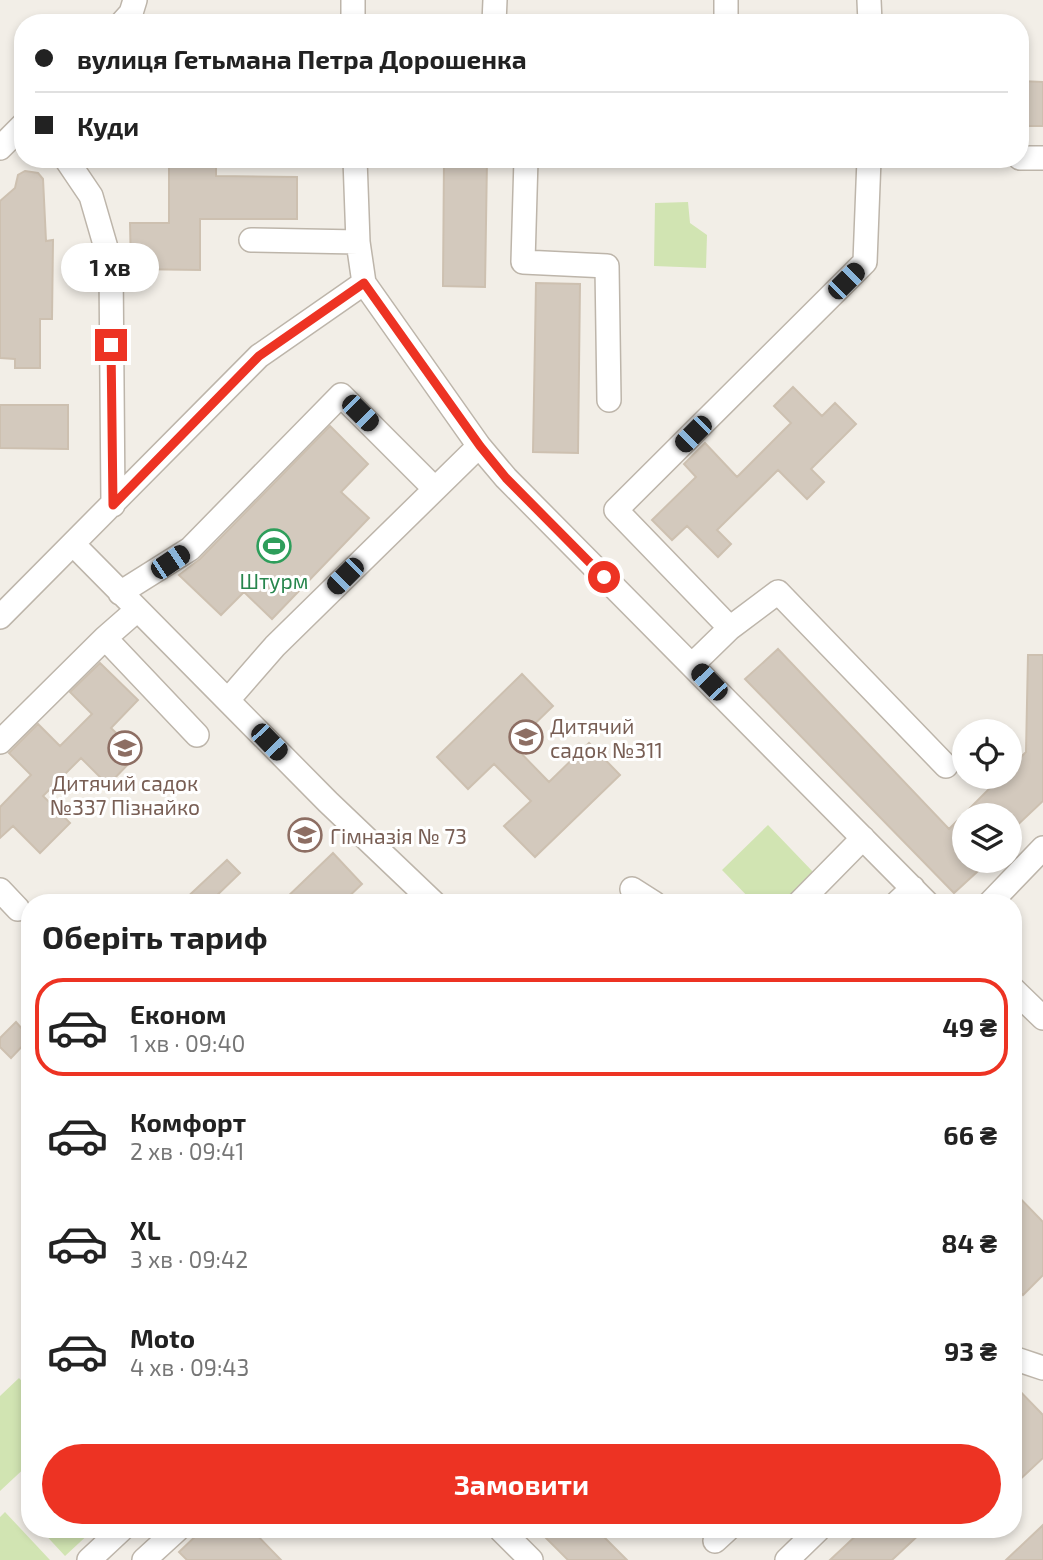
<!DOCTYPE html>
<html lang="uk">
<head>
<meta charset="utf-8">
<style>
	:root { --surface:#fff; --page:#f2f2f2; --text:#222; --muted:#767676; --line:#e0e0e0; --accent:#ed3323 }
	body { margin:0; font-family:"Exo 2",sans-serif; background:var(--page); color:var(--text); height:100vh; display:flex; flex-direction:column; font-size:26px; white-space:nowrap }
	* { box-sizing:border-box; margin:0 }
	p { font-size:23px; color:var(--muted) }
	.icon { flex:none; width:38px; height:38px; fill:none; stroke:currentColor; stroke-width:2; stroke-linecap:round; stroke-linejoin:round }
	.map { position:relative; flex:1; overflow:hidden }
	.panel { position:absolute; left:21px; top:894px; width:1001px; height:644px; display:flex; flex-direction:column; background:var(--surface); border-radius:28px; box-shadow:0 4px 10px #0003 }
	.panel>* { flex:none }
	.hud { position:absolute; left:14px; top:14px; width:1015px; height:154px; border-radius:28px; box-shadow:0 4px 10px #0003; display:grid; align-content:center; height:154px; padding:0 21px; background:var(--surface) }
	.buttons { position:absolute; left:952px; top:719px; display:grid; gap:14px }
	.buttons a { display:grid; place-items:center; width:70px; height:70px; border-radius:50%; background:var(--surface); box-shadow:0 4px 10px #0003; font-size:35px }
	.end { position:absolute; width:32px; height:32px; margin:-16px; border:9px solid #ed3323; background:#fff; box-shadow:0 0 0 4px #fff }
	.from { border-radius:50% }
	.bubble { position:absolute; height:49px; border-radius:24px; background:var(--surface); box-shadow:0 4px 10px #0003; font-size:23px; font-weight:700; line-height:49px; text-align:center }
	.car { position:absolute; width:21px; height:42px; margin:-21px -10px; border-radius:9px; box-shadow:0 0 5px 2px #0007; background:linear-gradient(#222 24%,#8ab4d8 0 40%,#222 0 76%,#8ab4d8 0 86%,#222 0) }
	.hud b { display:flex; align-items:center; gap:24px; height:66px; font-size:26px }
	.hud b+b { border-top:2px solid var(--line) }
	.hud i { width:18px; height:18px; background:var(--text) }
	ul { padding:0; list-style:none }
	li { display:flex; align-items:center; gap:21px; height:98px; margin:0 14px 10px; padding:0 7px; border:4px solid transparent; border-radius:28px }
	li div { flex:1 }
	li b { display:block; font-size:26px }
	li em { font-style:normal; font-weight:700 }
	li.active { border-color:var(--accent) }
	li>.icon { width:63px; height:63px; stroke-width:1.5 }
	h2 { padding:0 21px; font-size:32px; line-height:84px }
	.cta { display:flex; gap:14px; margin-top:auto; padding:14px 21px }
	.cta a { flex:1; height:80px; border-radius:42px; background:var(--accent); color:#fff; font-size:28px; font-weight:700; line-height:80px; text-align:center }
	.map>svg:first-child { display:block }
	.green { fill:#d1e4b2 }
	.building { fill:#d3c9bd; stroke:#cdc0b0; stroke-width:2 }
	.lines { fill:none; stroke-linecap:round; stroke-linejoin:round }
	.minor-casing { stroke:#bdb5aa; stroke-width:26 }
	.minor { stroke:#fff; stroke-width:23 }
	.route { stroke:#ed3323; stroke-width:9 }
	.labels { text-anchor:middle; dominant-baseline:central; stroke-width:6; stroke-linejoin:round; paint-order:stroke }
	.leisure-label { font-size:21px; fill:#27864d; stroke:#fff }
	.education-label { font-size:21px; fill:#785e54; stroke:#fff; text-anchor:start }
</style>
</head>
<body>
<div class="map">
<svg width="1043" height="1560" viewBox="0 0 1043 1560">
	<rect width="100%" height="100%" fill="#f2eee7"/>
	<path class="green" d="M688,202L690,223L707,235L706,268L654,266L655,203Z
		M768,825L815,874L785,903H754L722,870Z
		M19,1378L30,1390V1463L0,1491V1396Z
		M5,1512L50,1560H0V1517Z
		M41,1530H93L65,1556Z"/>
	<path class="building" d="M1020,81L1043,82V126H1020Z
		M169,159H216V176L297,177V219H200V270L131,269L130,223H169Z
		M444,159H487L485,287L443,286Z
		M25,171L38,173L43,179L46,241L53,240L52,319H40V368H15V359L0,358V201L15,188L18,175Z
		M536,283L580,284L578,453L533,452Z
		M793,387L822,416L835,403L856,424L811,469L824,482L807,499L778,470L717,530L731,544L718,557L687,526L672,540L652,520L696,477L684,464L705,443L737,477L791,423L774,406Z
		M0,405H68V449L0,448Z
		M330,426L368,464L341,492L369,518L272,619L244,592L221,615L179,575L200,559Z
		M778,649L949,829L1001,777H1010V768L1026,752L1028,655H1043V801L1010,832V816H964V861H989L954,893L745,679Z
		M100,663L138,700L111,728L138,754L108,785L81,758L43,796L70,823L40,853L13,826L0,838V807L31,775L9,753L38,724L60,746L92,714L70,692Z
		M522,674L553,706L513,745L549,782L589,743L620,775L535,857L504,826L531,801L494,764L468,789L437,757Z
		M333,853L362,884L342,903H281Z
		M227,860L240,873L209,903H181Z
		M16,1022L30,1038L11,1058L0,1047V1038Z
		M1013,1191L1043,1222V1275L1023,1295L1013,1285Z
		M1013,1384L1043,1415V1458L1013,1486Z
		M1043,1525V1560H1006Z
		M202,1530H252L281,1560H187L179,1552Z
		M538,1530H597L627,1560H568Z
		M862,1530H924L892,1560H830Z"/>
	<g class="lines">
		<defs>
			<path id="minor" d="M726,0V23
				M869,0L870,23
				M122,23L131,13L135,0
				M353,23V0
				M494,23L495,0
				M0,148L23,125
				M1020,158H1043
				M66,159L91,196L111,265L113,505
				M355,159L358,242L364,283L479,446L506,478L927,903
				M526,159L523,262L607,266L609,400
				M251,240L358,242
				M73,544L328,802L434,903
				M120,593L190,549L341,395L434,488
				M137,610L105,638L197,735
				M0,617L259,356L364,283
				M730,628L616,510L865,262L869,159
				M692,665L730,628L778,592L946,766
				M234,693L275,646L479,446
				M0,742L105,638
				M632,889L654,903
				M0,890L18,909
				M799,903L863,838
				M897,903L913,888
				M990,903L1043,848
				M1013,989L1043,1018
				M1013,1358L1043,1368
				M501,1530L531,1560
				M715,1541L727,1530
				M89,1560L121,1530
				M144,1560L177,1530
				M787,1560L818,1530"/>
		</defs>
		<use href="#minor" class="minor-casing"/>
		<use href="#minor" class="minor"/>
	</g>
	<g class="lines">
		<path class="route" d="M111,345L113,505L259,356L364,283L480,446L506,478L604,577"/>
	</g>
	<defs>
		<symbol id="stadium-ring" viewBox="-11 -11 22 22"><circle r="9.5" fill="#fff" stroke="#2e9e5b" stroke-width="1.5"/><path d="M0-5a6.5 5 0 1 0 0 10a6.5 5 0 1 0 0-10ZM-3.5-1.8h7v3.6h-7Z" fill="#2e9e5b"/></symbol>
		<symbol id="school-ring" viewBox="-11 -11 22 22"><circle r="9.5" fill="#fff" stroke="#8d6e63" stroke-width="1.5"/><path d="M0-5L7-2L0 1L-7-2ZM-4 1L0 2.5L4 1V4Q0 6-4 4Z" fill="#8d6e63"/></symbol>
	</defs>
	<g fill-rule="evenodd">
		<use href="#stadium-ring" x="255" y="527" width="38" height="38"/>
		<use href="#school-ring" x="507" y="718" width="38" height="38"/>
		<use href="#school-ring" x="106" y="729" width="38" height="38"/>
		<use href="#school-ring" x="286" y="816" width="38" height="38"/>
	</g>
	<g class="labels">
		<g class="leisure-label">
			<text x="274" y="580">Штурм</text>
		</g>
		<g class="education-label">
			<text x="550" y="725">Дитячий<tspan x="550" dy="24">садок №311</tspan></text>
			<text x="125" y="782" text-anchor="middle">Дитячий садок<tspan x="125" dy="24">№337 Пізнайко</tspan></text>
			<text x="330" y="835">Гімназія № 73</text>
		</g>
	</g>
</svg>
<div class="buttons">
<a><svg class="icon" aria-label="locate" viewBox="0 0 24 24"><circle cx="12" cy="12" r="6"/><path d="M12 2v4M12 18v4M2 12h4M18 12h4"/></svg></a>
<a><svg class="icon" aria-label="layers" viewBox="0 0 24 24"><path d="M12 4l9 5-9 5-9-5zM3 14l9 5 9-5"/></svg></a>
</div>
<i class="end from" style="left:604px;top:577px"></i>
<i class="end" style="left:111px;top:345px"></i>
<div class="bubble" style="left:61px;top:243px;width:98px">1 хв</div>
<i class="car" style="left:846px;top:281px;rotate:45deg"></i>
<i class="car" style="left:360px;top:413px;rotate:135deg"></i>
<i class="car" style="left:693px;top:434px;rotate:225deg"></i>
<i class="car" style="left:170px;top:562px;rotate:56deg"></i>
<i class="car" style="left:345px;top:576px;rotate:225deg"></i>
<i class="car" style="left:709px;top:682px;rotate:316deg"></i>
<i class="car" style="left:269px;top:742px;rotate:136deg"></i>
<div class="hud">
<b><i class="from"></i>вулиця Гетьмана Петра Дорошенка</b>
<b><i></i>Куди</b>
</div>
<section class="panel">
<h2>Оберіть тариф</h2>
<ul>
<li class="active"><svg class="icon" aria-label="car" viewBox="0 0 24 24"><path d="M5 17H2v-5l4-1 3-4h7l3 4 3 1v5h-3M9 17h6M6 11h13"/><circle cx="7" cy="17" r="2"/><circle cx="17" cy="17" r="2"/></svg><div><b>Економ</b><p>1 хв · 09:40</p></div><em>49 ₴</em></li>
<li><svg class="icon" aria-label="car" viewBox="0 0 24 24"><path d="M5 17H2v-5l4-1 3-4h7l3 4 3 1v5h-3M9 17h6M6 11h13"/><circle cx="7" cy="17" r="2"/><circle cx="17" cy="17" r="2"/></svg><div><b>Комфорт</b><p>2 хв · 09:41</p></div><em>66 ₴</em></li>
<li><svg class="icon" aria-label="car" viewBox="0 0 24 24"><path d="M5 17H2v-5l4-1 3-4h7l3 4 3 1v5h-3M9 17h6M6 11h13"/><circle cx="7" cy="17" r="2"/><circle cx="17" cy="17" r="2"/></svg><div><b>XL</b><p>3 хв · 09:42</p></div><em>84 ₴</em></li>
<li><svg class="icon" aria-label="car" viewBox="0 0 24 24"><path d="M5 17H2v-5l4-1 3-4h7l3 4 3 1v5h-3M9 17h6M6 11h13"/><circle cx="7" cy="17" r="2"/><circle cx="17" cy="17" r="2"/></svg><div><b>Moto</b><p>4 хв · 09:43</p></div><em>93 ₴</em></li>
</ul>
<div class="cta"><a>Замовити</a></div>
</section>
</div>
</body>
</html>
